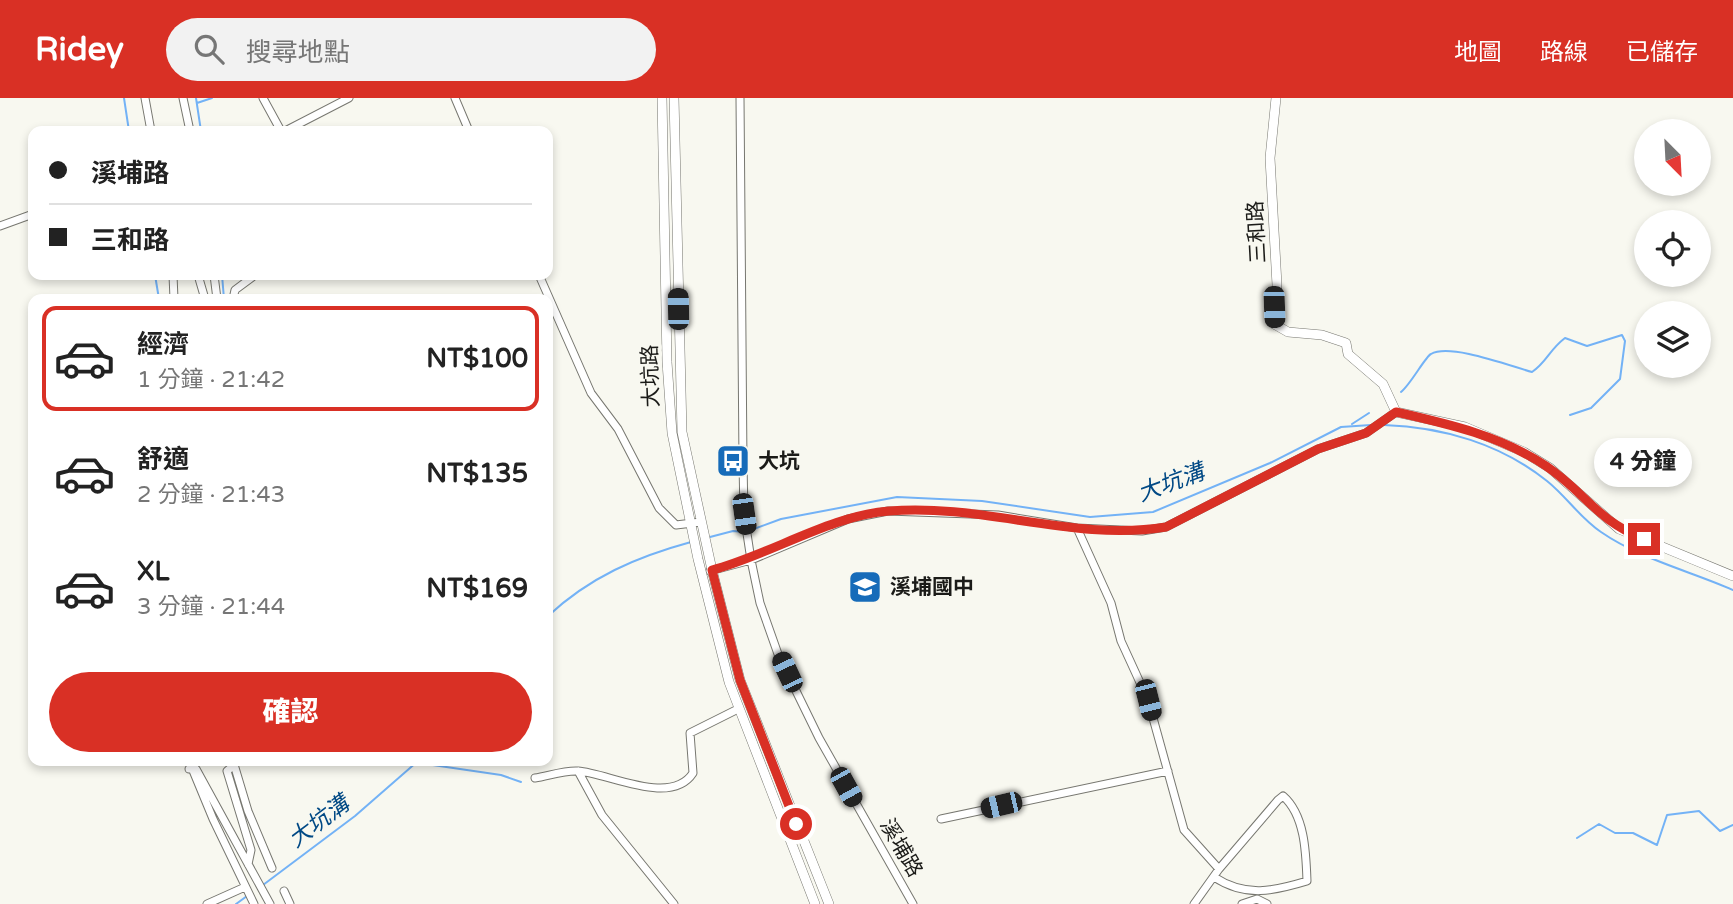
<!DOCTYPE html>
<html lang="zh-TW">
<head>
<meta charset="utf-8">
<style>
	:root { --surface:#fff; --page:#f2f2f2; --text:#222; --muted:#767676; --line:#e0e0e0; --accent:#d93025 }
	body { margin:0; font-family:"Varela Round","Noto Sans TC",sans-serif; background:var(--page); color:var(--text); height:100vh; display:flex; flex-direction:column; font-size:26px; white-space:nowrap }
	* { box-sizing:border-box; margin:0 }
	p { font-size:23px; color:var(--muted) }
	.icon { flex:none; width:38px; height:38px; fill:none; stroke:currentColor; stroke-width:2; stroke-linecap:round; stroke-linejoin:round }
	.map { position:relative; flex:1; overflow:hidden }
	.sheet { position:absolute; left:28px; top:196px; width:525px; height:472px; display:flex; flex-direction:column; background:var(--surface); border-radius:14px; box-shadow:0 4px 10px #0003 }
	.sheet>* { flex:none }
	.hud { position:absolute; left:28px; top:28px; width:525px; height:154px; border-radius:14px; box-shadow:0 4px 10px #0003; display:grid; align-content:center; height:154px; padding:0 21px; background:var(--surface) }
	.needle { width:46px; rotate:156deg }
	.buttons { position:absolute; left:1634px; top:21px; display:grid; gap:14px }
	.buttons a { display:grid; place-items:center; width:77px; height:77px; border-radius:50%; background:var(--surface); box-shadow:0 4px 10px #0003; font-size:35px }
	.end { position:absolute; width:32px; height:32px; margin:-16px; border:9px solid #d93025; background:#fff; box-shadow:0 0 0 4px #fff }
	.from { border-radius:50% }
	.bubble { position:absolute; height:49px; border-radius:24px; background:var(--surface); box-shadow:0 4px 10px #0003; font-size:23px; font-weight:800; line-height:49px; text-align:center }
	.car { position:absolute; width:21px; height:42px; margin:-21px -10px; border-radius:9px; box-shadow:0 0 5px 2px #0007; background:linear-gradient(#222 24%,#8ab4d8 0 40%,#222 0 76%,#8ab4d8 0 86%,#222 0) }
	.hud b { display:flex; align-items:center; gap:24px; height:66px; font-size:26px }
	.hud b+b { border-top:2px solid var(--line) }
	.hud i { width:18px; height:18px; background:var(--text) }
	ul { padding:12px 0 0; list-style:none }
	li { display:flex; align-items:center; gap:21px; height:105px; margin:0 14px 10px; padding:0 7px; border:4px solid transparent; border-radius:14px }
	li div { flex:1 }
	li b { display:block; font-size:26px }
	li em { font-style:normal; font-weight:800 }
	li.current { border-color:var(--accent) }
	li>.icon { width:63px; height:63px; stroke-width:1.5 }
	.action { display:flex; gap:14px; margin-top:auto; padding:14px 21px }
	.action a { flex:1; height:80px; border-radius:42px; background:var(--accent); color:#fff; font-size:28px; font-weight:800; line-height:80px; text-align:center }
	header { display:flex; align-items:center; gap:42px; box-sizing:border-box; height:98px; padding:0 35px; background:var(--accent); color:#fff }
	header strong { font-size:33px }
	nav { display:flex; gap:38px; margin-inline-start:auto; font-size:24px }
	.search { width:490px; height:63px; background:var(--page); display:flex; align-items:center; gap:18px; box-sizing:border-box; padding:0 24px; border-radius:38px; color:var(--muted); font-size:26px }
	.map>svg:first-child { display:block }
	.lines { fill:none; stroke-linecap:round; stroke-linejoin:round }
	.stream { stroke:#73b2f6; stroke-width:2 }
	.minor-casing { stroke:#777770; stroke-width:9 }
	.major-casing { stroke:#777770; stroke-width:10 }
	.minor { stroke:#fff; stroke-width:7 }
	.major { stroke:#fff; stroke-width:9 }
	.route { stroke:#d93025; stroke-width:9 }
	.labels { text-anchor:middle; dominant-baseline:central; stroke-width:7; stroke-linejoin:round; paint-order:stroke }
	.street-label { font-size:21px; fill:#1b1b18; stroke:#f8f8f0 }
	.poi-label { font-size:21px; font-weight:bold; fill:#1b1b18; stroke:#f8f8f0; text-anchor:start }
	.water-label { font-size:23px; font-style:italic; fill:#014985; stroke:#f8f8f0 }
</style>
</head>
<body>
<header>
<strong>Ridey</strong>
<div class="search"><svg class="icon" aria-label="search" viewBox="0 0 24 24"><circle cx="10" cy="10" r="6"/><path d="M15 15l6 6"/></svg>搜尋地點</div>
<nav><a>地圖</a><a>路線</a><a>已儲存</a></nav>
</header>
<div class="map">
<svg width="1733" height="806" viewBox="0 0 1733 806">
	<rect width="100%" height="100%" fill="#f8f8f0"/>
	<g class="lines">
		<path class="stream" d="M124,0L129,33
			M196,0L201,33
			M197,5L212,0
			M155,177L159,201
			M222,177L224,201
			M1401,294C1411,286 1425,259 1431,256C1450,245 1510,268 1532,274C1547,264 1549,252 1565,240L1587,248L1622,237L1625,243L1620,281L1591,310L1570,317
			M1352,326L1369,315
			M1384,327C1443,329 1501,346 1547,383C1567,399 1580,420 1601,434C1640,461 1690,473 1733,492
			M751,432L781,421L897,399L982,403L1090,419L1153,414L1270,365L1341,329L1371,327
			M710,439L733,433L745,434
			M548,518C590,479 636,459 691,444
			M419,665L501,677L521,684
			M1577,740L1599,726L1615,735H1633L1657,747L1667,717L1699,713L1720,733L1733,727
			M263,787L355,718L418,663
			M236,806L247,798"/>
		<defs>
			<path id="minor" d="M145,0L151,33
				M183,0L190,33
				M263,0L281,33
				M455,0L469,33
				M740,0L743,365L744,416L751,462L760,505L778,556L819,640L913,806
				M285,33L349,0
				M0,128L33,116
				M173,177L174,201
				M198,177L205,201
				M214,177L217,201
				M539,177L591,295L618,331L659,410L676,427L701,424
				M233,201L235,192L255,177
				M1077,430L1111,505L1121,543L1148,602L1184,732L1219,771
				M710,473L751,462L848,421L888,413L998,417L1077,430L1142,433L1166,429L1318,351L1366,335L1396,314
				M189,663L213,721L254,806
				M233,663L248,713L272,770
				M233,668L227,673L251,752L248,766
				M189,671H196L270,806
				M578,673L602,717L674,806
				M535,680C548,678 565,672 578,673C608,675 671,709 693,675L690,635L738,611
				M941,721L1168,673
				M284,793L290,806
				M207,806L245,789
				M1194,806L1219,771L1278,702L1283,698C1305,717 1306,755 1307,783C1274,793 1246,800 1214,779
				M1242,806L1257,801L1267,806"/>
			<path id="major" d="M662,0L667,264L672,335L698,461L729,584L815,806
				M674,0L682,334L712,472L740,582L829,806
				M1276,0L1270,60L1277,187L1274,226L1288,234L1322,237L1346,245L1348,256L1383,286L1396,314L1465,329L1524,354L1550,370L1619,431L1733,478"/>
		</defs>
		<use href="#minor" class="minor-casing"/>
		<use href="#major" class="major-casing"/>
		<use href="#minor" class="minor"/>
		<use href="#major" class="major"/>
	</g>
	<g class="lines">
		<path class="route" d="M796,726L740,582L712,472C769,457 832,417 889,413C982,405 1074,444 1166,429L1318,351L1366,335L1396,314C1449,326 1501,338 1546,368C1585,394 1596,422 1644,441"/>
	</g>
	<defs>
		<symbol id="bus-square" viewBox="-11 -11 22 22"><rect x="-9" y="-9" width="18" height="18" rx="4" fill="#166bb9" stroke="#f8f8f0"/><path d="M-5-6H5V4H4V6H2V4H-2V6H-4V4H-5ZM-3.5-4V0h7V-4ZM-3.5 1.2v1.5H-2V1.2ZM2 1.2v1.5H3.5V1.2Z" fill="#fff"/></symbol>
		<symbol id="school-square" viewBox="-11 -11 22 22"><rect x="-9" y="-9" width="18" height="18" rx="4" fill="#166bb9" stroke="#f8f8f0"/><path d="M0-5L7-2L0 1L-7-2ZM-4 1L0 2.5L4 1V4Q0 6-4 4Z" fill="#fff"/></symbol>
	</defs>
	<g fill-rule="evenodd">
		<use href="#bus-square" x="714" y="344" width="38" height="38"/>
		<use href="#school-square" x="846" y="470" width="38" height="38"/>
	</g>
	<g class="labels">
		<g class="street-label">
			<text transform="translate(1257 134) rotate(-93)">三和路</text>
			<text transform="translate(651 278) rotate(-92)">大坑路</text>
			<text transform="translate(901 750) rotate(60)">溪埔路</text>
		</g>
		<g class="poi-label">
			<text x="758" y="363">大坑</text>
			<text x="890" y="489">溪埔國中</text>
		</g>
		<g class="water-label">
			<text transform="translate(1171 385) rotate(-20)">大坑溝</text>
			<text transform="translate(319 724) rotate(-37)">大坑溝</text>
		</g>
	</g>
</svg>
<div class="buttons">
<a><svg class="needle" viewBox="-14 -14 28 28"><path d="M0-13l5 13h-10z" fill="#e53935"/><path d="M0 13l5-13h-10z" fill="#767676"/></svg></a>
<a><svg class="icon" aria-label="locate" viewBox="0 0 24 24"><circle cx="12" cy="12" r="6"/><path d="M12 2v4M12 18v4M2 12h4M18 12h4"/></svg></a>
<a><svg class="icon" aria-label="layers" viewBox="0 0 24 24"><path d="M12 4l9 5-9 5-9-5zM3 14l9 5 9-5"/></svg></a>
</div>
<i class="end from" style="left:796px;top:726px"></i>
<i class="end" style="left:1644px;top:441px"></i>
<div class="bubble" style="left:1594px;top:340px;width:98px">4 分鐘</div>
<i class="car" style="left:1274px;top:209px;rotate:178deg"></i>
<i class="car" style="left:678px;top:211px;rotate:359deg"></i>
<i class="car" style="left:744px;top:416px;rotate:172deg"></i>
<i class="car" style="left:787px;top:574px;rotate:335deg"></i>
<i class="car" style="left:1148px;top:602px;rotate:166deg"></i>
<i class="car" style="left:846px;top:689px;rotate:151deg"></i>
<i class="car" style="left:1001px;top:707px;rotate:257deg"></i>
<div class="hud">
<b><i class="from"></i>溪埔路</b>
<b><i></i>三和路</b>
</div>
<section class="sheet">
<ul>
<li class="current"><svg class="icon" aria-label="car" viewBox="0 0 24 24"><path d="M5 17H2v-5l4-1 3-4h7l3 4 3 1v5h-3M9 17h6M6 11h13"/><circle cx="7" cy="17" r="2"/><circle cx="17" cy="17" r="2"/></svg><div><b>經濟</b><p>1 分鐘 · 21:42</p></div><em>NT$100</em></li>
<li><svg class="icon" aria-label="car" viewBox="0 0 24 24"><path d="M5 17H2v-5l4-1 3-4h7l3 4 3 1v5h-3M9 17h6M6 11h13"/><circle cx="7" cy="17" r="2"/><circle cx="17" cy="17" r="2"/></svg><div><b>舒適</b><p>2 分鐘 · 21:43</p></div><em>NT$135</em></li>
<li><svg class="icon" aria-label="car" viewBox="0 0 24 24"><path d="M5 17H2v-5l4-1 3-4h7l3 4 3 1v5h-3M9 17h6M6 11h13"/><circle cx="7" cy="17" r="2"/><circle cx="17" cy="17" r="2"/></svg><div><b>XL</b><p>3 分鐘 · 21:44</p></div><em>NT$169</em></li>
</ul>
<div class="action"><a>確認</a></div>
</section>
</div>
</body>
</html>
